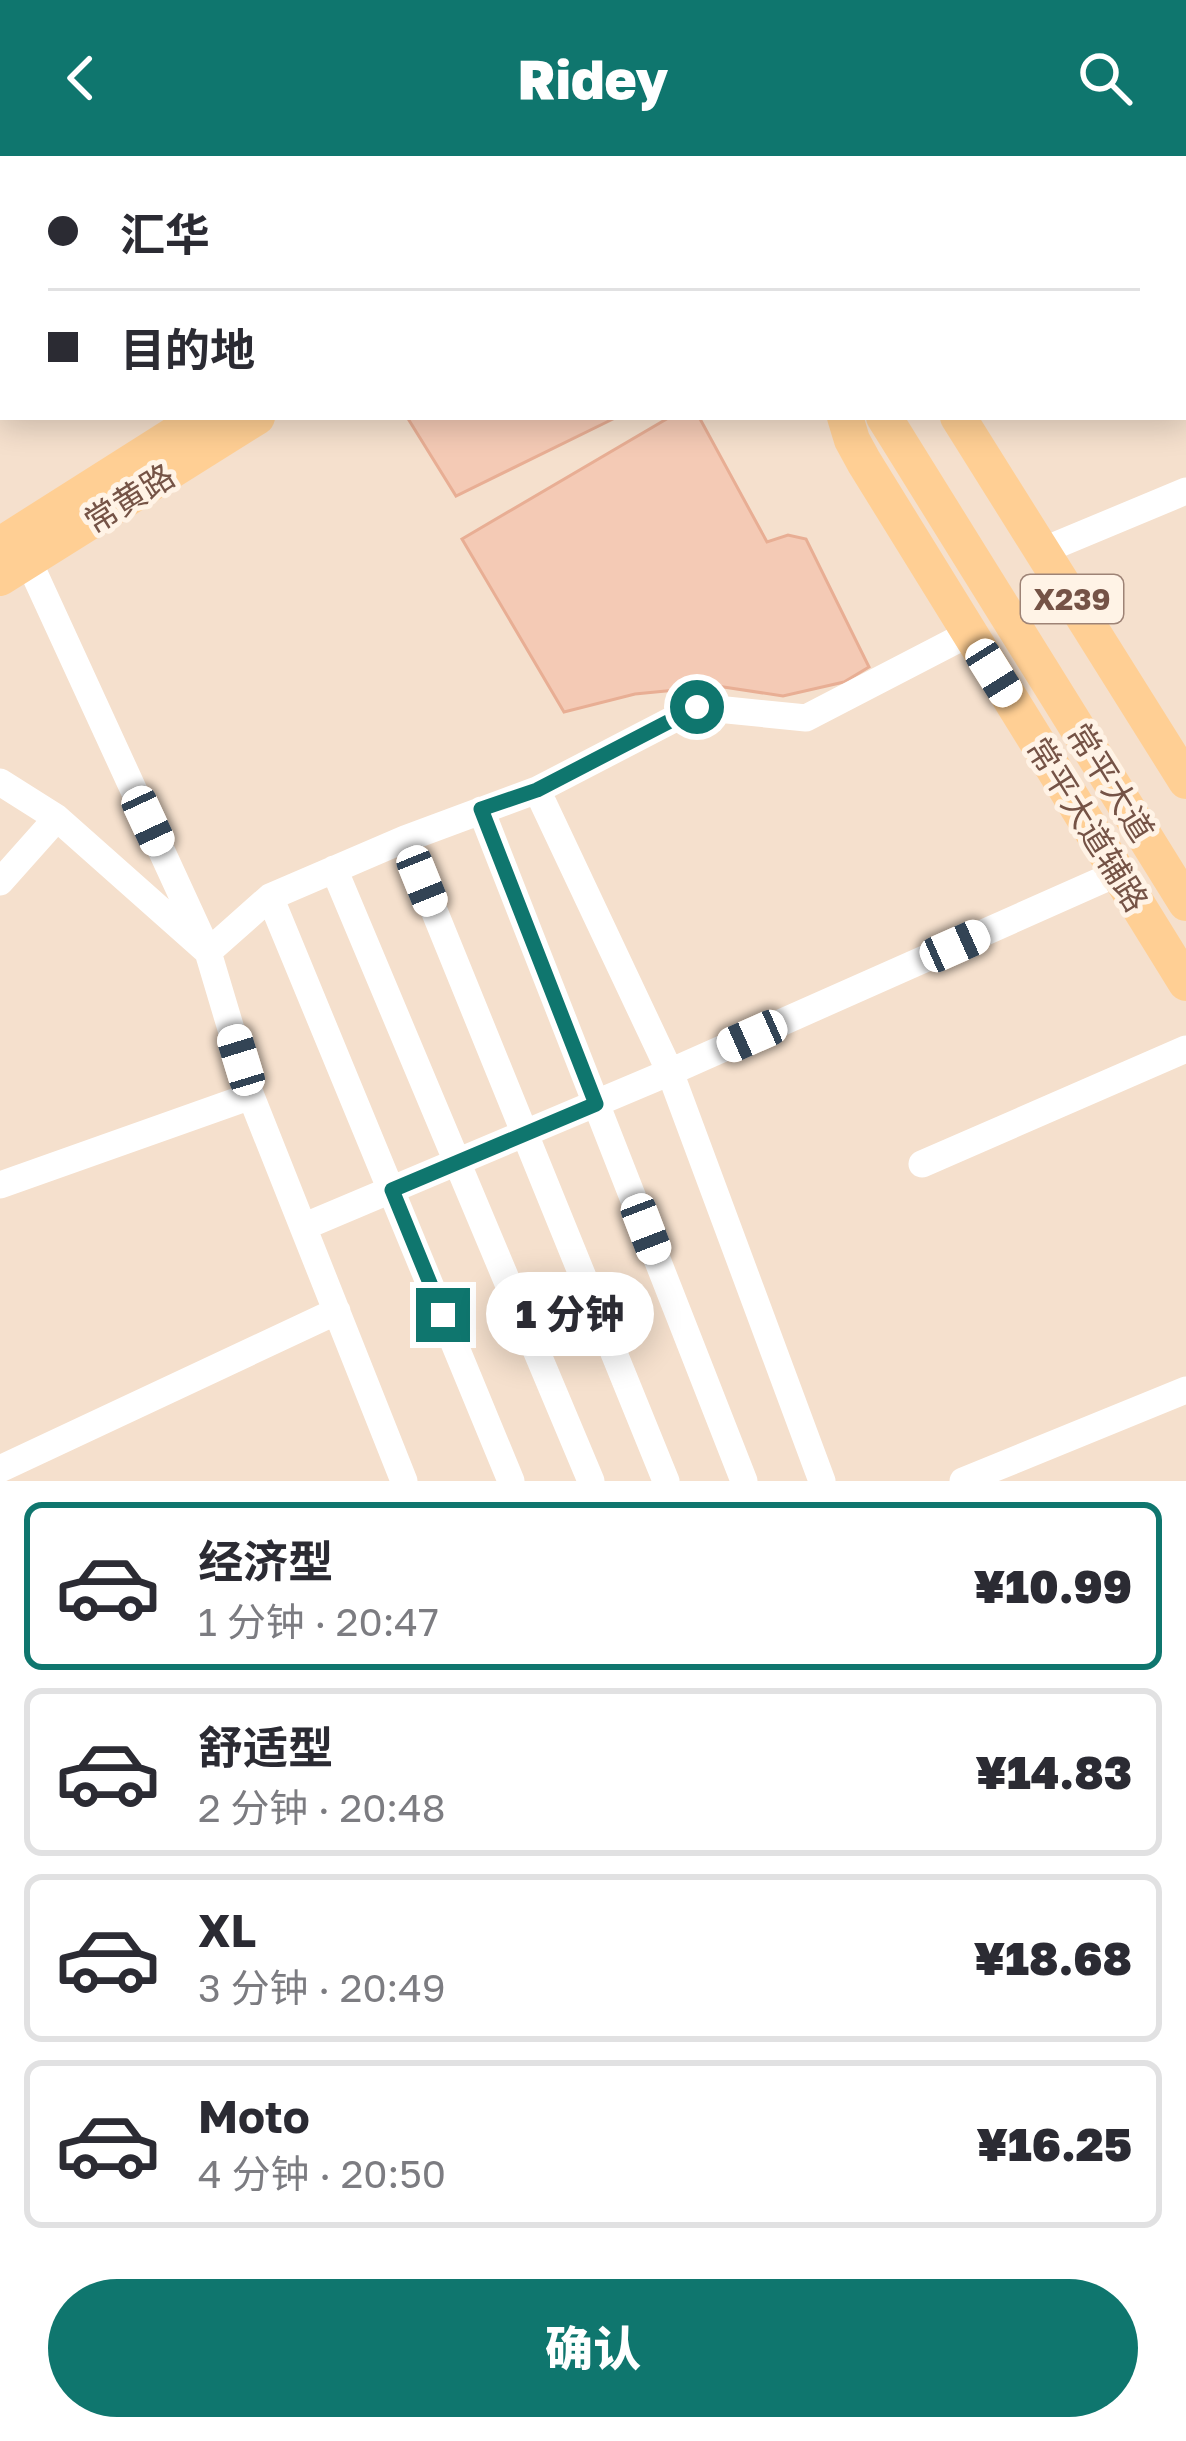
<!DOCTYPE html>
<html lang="zh">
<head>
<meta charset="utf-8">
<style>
	:root { --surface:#fff; --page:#f7f7f7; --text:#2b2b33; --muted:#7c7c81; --line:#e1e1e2; --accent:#0f766e }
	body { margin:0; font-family:"Golos Text","Noto Sans SC",sans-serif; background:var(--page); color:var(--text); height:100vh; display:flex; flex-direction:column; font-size:45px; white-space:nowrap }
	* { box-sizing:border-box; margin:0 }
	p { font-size:39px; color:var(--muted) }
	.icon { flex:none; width:66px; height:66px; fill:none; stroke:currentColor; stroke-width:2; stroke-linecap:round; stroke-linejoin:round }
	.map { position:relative; height:1325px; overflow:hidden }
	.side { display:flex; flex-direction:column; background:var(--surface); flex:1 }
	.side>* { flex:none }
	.banner { position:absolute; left:0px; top:0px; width:1188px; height:264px; box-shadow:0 6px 30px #0003; display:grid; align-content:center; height:264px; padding:0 48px; background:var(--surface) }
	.end { position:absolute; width:54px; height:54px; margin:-27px; border:15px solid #0f766e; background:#fff; box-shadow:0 0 0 6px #fff }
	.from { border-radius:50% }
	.bubble { position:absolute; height:84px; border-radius:42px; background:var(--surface); box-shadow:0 6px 30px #0003; font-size:39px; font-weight:800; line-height:84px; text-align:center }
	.car { position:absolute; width:36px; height:72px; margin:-36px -18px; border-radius:15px; box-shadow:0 0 9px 3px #0007; background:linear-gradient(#fff 24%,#345 0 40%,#fff 0 76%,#345 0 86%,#fff 0) }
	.banner b { display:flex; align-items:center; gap:42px; height:114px; font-size:45px }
	.banner b+b { border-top:3px solid var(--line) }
	.banner i { width:30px; height:30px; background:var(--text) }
	ul { padding:21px 0 0; list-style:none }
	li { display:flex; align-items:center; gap:36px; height:168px; margin:0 24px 18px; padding:0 24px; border:6px solid var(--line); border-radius:18px }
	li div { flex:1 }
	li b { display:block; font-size:45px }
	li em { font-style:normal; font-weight:800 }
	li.current { border-color:var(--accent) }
	li>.icon { width:108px; height:108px; stroke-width:1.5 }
	.button { display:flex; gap:24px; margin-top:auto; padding:24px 48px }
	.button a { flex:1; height:138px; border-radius:72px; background:var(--accent); color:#fff; font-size:48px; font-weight:800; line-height:138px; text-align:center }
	header { display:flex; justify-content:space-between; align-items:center; height:156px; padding:0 48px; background:var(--accent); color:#fff; font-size:54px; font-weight:800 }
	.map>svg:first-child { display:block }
	.residential { fill:#f5e0cd; fill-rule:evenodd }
	.building { fill:#f4cab5; stroke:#e8ae94; stroke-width:3 }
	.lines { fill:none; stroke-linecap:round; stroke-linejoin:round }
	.minor { stroke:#fff; stroke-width:27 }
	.major { stroke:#ffcf94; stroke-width:36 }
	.route { stroke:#0f766e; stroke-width:15 }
	.labels { text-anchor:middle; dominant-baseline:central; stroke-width:10; stroke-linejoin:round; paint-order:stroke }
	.shield { fill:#fff3e6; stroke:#9e8376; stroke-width:3 }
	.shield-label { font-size:30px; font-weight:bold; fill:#755346 }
	.street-label { font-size:33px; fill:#755346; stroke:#fff3e6 }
</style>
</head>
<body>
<header><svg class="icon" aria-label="back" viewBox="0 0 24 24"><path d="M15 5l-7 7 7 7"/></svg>Ridey<svg class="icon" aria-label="search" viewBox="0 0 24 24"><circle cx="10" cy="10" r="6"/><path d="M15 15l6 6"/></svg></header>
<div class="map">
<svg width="1186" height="1325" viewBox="0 0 1186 1325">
	<rect width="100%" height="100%" fill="#fdefdf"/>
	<path class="residential" d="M0,0H1186V1325H0ZM3,3H1185V261H3Z"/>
	<path class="building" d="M407,261H617L456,340Z
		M670,261H699L767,386L788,379L806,383L869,511L844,526L783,540L717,530L635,538L564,556L462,383Z"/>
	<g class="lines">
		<path class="minor" d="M1042,395L1186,335
			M28,404L208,796L251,940L404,1325
			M0,626L57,662L208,796L270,741L405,683L537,634L697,551L806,562L970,477
			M537,634L670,916L822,1325
			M481,654L744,1325
			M405,683L666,1325
			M334,713L591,1325
			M0,726L57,662
			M270,741L511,1325
			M922,1008L1186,893
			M0,1029L251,940
			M303,1071L670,916L1118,717
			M0,1313L337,1155
			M963,1325L1186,1234"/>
		<path class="major" d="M722,0L724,3
			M794,0L796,3
			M608,3L613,0
			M669,3L674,0
			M833,3V0
			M845,261L852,284L864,306L1186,827
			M884,261L1186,747
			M958,261L1186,625
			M0,389L202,261
			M0,422L257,261"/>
	</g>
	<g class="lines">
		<path class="route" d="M443,1159L392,1034L596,948L481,653L537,634L697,551"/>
	</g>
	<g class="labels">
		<rect class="shield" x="1021" y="419" width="102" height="48" rx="9"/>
		<g class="shield-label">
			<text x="1072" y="443">X239</text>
		</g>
		<g class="street-label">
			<text transform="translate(129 342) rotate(-32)">常黄路</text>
			<text transform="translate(1111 626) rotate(58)">常平大道</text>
			<text transform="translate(1088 668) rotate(58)">常平大道辅路</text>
		</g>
	</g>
</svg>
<i class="end from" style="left:697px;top:551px"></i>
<i class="end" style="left:443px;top:1159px"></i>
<div class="bubble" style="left:486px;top:1116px;width:168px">1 分钟</div>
<i class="car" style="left:994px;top:517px;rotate:148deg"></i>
<i class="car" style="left:148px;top:665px;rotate:155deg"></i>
<i class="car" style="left:422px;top:725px;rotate:158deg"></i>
<i class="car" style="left:955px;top:790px;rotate:66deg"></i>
<i class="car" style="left:752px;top:880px;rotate:246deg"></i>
<i class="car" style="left:241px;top:904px;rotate:343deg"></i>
<i class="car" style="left:646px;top:1073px;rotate:159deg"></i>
<div class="banner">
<b><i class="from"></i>汇华</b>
<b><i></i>目的地</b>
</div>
</div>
<section class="side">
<ul>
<li class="current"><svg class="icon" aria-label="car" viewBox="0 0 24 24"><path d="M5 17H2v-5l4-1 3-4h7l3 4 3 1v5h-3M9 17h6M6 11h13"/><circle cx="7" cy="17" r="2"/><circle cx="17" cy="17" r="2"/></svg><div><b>经济型</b><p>1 分钟 · 20:47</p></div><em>¥10.99</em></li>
<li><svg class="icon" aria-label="car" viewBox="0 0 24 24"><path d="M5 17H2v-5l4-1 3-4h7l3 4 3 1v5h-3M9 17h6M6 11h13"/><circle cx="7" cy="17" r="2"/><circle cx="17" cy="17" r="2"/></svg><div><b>舒适型</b><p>2 分钟 · 20:48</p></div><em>¥14.83</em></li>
<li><svg class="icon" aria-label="car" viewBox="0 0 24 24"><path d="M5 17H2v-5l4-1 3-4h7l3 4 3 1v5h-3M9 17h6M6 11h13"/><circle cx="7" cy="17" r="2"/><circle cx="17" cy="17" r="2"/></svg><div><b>XL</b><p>3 分钟 · 20:49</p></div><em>¥18.68</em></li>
<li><svg class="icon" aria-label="car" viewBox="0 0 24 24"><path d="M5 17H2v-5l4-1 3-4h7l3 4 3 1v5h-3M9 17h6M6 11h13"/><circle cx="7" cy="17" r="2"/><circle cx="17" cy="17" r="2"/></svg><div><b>Moto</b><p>4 分钟 · 20:50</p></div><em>¥16.25</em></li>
</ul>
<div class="button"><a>确认</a></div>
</section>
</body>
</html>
